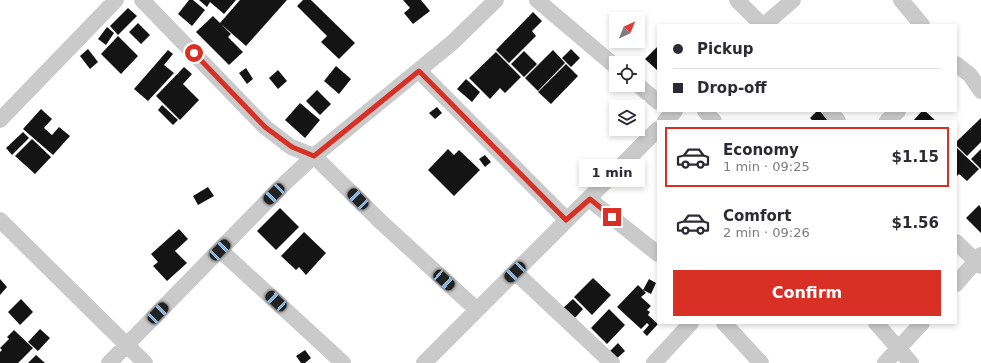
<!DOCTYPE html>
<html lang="en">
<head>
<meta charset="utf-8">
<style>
	:root { --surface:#fff; --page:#f2f2f3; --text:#2b2b33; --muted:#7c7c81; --line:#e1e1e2; --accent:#d93025 }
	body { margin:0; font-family:"DejaVu Sans",sans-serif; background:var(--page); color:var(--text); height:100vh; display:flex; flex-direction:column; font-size:15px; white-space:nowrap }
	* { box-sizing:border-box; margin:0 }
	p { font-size:13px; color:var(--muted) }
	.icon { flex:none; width:22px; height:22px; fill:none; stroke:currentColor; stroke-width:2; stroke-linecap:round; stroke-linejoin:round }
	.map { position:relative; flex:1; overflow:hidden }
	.panel { position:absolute; left:657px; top:120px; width:300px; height:204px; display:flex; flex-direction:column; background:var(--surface); border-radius:0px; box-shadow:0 2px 6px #0003 }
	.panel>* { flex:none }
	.guide { position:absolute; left:657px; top:24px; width:300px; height:88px; border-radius:0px; box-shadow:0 2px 6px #0003; display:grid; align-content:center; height:88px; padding:0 16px; background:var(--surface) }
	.needle { width:26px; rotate:43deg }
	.fabs { position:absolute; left:609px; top:12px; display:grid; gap:8px }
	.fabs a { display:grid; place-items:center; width:36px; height:36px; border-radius:0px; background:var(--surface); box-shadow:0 2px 6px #0003; font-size:20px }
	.end { position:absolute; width:18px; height:18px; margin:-9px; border:5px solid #d93025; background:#fff; box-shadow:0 0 0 2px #fff }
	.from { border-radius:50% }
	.bubble { position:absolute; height:28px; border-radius:0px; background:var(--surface); box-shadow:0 2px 6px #0003; font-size:13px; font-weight:600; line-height:28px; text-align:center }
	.car { position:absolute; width:12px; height:24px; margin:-12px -6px; border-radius:5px; box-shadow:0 0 3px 1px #0007; background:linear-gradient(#222 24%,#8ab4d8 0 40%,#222 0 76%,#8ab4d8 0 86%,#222 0) }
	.guide b { display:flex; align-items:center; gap:14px; height:38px; font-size:15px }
	.guide b+b { border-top:1px solid var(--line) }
	.guide i { width:10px; height:10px; background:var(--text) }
	ul { padding:7px 0 0; list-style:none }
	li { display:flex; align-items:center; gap:12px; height:60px; margin:0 8px 6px; padding:0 8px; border:2px solid transparent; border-radius:0px }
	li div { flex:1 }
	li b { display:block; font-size:15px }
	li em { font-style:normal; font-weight:600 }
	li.selected { border-color:var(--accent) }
	li>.icon { width:36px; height:36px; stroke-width:1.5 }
	.button { display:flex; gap:8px; margin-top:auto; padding:8px 16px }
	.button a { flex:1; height:46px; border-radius:0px; background:var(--accent); color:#fff; font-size:16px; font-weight:600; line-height:46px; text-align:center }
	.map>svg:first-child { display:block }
	.building { fill:#141414 }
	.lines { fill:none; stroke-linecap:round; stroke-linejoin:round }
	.minor { stroke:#cacaca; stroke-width:16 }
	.route { stroke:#d93025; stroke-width:5 }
</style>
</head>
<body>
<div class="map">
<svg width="981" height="363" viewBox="0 0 981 363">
	<rect width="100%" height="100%" fill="#fff"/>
	<path class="building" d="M189,0H193L205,10L192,26L178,14Z
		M199,0H236L224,14L210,2L207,7Z
		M240,0H287L246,46L221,24L231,34L228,37L243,52L229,65L196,32L213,16L220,23Z
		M303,0H311L355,43L339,59L321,42L327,36L297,6Z
		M403,0H421L430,11L413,24L404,13L410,8Z
		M128,8L137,16L118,35L110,26Z
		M533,12L542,21L532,31L536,36L509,63L496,50Z
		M138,23L150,35L141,44L129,32Z
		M107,27L114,33L106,45L98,39Z
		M118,36L138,56L121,74L101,54Z
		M658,46V71L645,59Z
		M88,49L98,62L90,69L80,56Z
		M571,49L580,58L571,67L562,58Z
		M168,50L173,54L164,65L174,73L148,101L134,89Z
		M553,50L565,63L538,91L525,78Z
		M524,51L537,64L524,77L511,64Z
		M496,52L521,77L505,93L500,88L490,99L469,78Z
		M566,64L578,76L551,104L538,92Z
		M336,66L351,79L339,94L324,81Z
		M184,67L192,74L183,84L199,100L180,120L156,96Z
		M246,68L253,79L247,84L239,73Z
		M278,70L287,81L278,89L269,78Z
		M466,79L480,92L472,102L457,89Z
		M317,90L331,104L320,115L306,101Z
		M300,103L320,120L305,138L285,120Z
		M162,105L178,120L173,125L158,110Z
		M437,107L442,113L435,119L429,113Z
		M41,109L52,119L44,128L52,135L59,127L70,136L53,155L23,129Z
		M817,111H820L829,121H813L810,118Z
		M922,111H925L936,121H913Z
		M981,118V142L967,156L956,145V142Z
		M23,132L29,138L12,155L6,148Z
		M32,139L51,157L35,174L15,156Z
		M956,147L979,169L967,181L959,174L956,177Z
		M448,149L454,155L459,150L480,170L454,196L428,170Z
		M981,149V169L971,159Z
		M485,155L491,162L485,167L479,159Z
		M208,187L214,196L198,205L193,196Z
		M979,205L981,208V233L966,218Z
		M280,208L299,227L276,250L257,231Z
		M179,229L188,239L175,251L187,263L167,281L153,266L158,262L151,254Z
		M304,232L326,253L306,275L299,267L296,270L281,256Z
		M593,278L611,295L592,315L574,297Z
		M0,279L7,287L0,295Z
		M649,279L656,283L651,294L643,290Z
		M638,285L646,293L641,297L651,306L647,310L650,312L648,315L658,324L647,336L643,332L649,325L647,323L641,329L617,307Z
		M21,299L33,312L20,325L8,312Z
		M573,299L583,309L574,319L563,308Z
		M609,309L625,325L607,344L591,328Z
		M40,329L50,338L38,351L28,342Z
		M14,330L33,348L18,363H0V352L2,350L0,348L9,339L7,337Z
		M618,343L625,351L614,361L608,353Z
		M305,350L311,358L305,363H301L296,356Z
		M36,355L45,363H28Z"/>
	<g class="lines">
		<path class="minor" d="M142,0L265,127L291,147L314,156L453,42L496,0
			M537,0L616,67
			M737,0L762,25
			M901,0L922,25
			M764,25L793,0
			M956,64L970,75L981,91
			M419,71L567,220
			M638,85L658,102
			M705,111L714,121
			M830,111L838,121
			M0,120L116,0
			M665,121L675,111
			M887,121L898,111
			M589,199L658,254
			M0,220L145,363
			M956,242L981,266
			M220,250L343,363
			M515,272L612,363
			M956,284L981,255
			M724,323L761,363
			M876,323L911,363
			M109,363L285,183L314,156L380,221L476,309
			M424,363L658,129
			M654,363L691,323
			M885,363L922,323"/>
	</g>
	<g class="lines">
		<path class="route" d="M194,53L265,127L292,147L314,156L419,71L566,220L590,199L612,217"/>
	</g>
</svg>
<div class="fabs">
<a><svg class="needle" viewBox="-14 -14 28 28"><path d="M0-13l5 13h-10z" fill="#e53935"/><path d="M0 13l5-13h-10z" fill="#7c7c81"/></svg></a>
<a><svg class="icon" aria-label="locate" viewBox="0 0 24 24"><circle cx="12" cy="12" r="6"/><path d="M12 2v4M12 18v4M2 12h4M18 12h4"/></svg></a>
<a><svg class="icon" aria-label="layers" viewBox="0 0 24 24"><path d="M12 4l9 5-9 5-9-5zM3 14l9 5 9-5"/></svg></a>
</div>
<i class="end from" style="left:194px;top:53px"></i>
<i class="end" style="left:612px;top:217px"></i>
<div class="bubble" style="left:579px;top:159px;width:66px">1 min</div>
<i class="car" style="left:274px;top:194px;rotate:225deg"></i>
<i class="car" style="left:358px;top:199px;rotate:315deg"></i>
<i class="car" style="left:220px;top:250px;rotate:45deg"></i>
<i class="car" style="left:515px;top:272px;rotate:226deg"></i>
<i class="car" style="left:444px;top:280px;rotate:132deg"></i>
<i class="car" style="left:276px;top:301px;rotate:313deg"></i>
<i class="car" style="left:158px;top:313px;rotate:44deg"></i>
<div class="guide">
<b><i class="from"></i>Pickup</b>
<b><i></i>Drop-off</b>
</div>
<section class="panel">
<ul>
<li class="selected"><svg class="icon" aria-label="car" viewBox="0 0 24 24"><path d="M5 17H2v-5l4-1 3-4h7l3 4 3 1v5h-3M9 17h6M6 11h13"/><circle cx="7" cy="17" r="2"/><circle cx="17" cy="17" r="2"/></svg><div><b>Economy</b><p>1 min · 09:25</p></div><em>$1.15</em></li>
<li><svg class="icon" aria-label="car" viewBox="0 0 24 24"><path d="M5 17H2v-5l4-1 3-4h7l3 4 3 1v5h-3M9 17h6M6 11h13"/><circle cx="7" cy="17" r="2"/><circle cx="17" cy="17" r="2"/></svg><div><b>Comfort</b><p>2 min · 09:26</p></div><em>$1.56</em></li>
</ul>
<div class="button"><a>Confirm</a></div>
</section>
</div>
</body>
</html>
